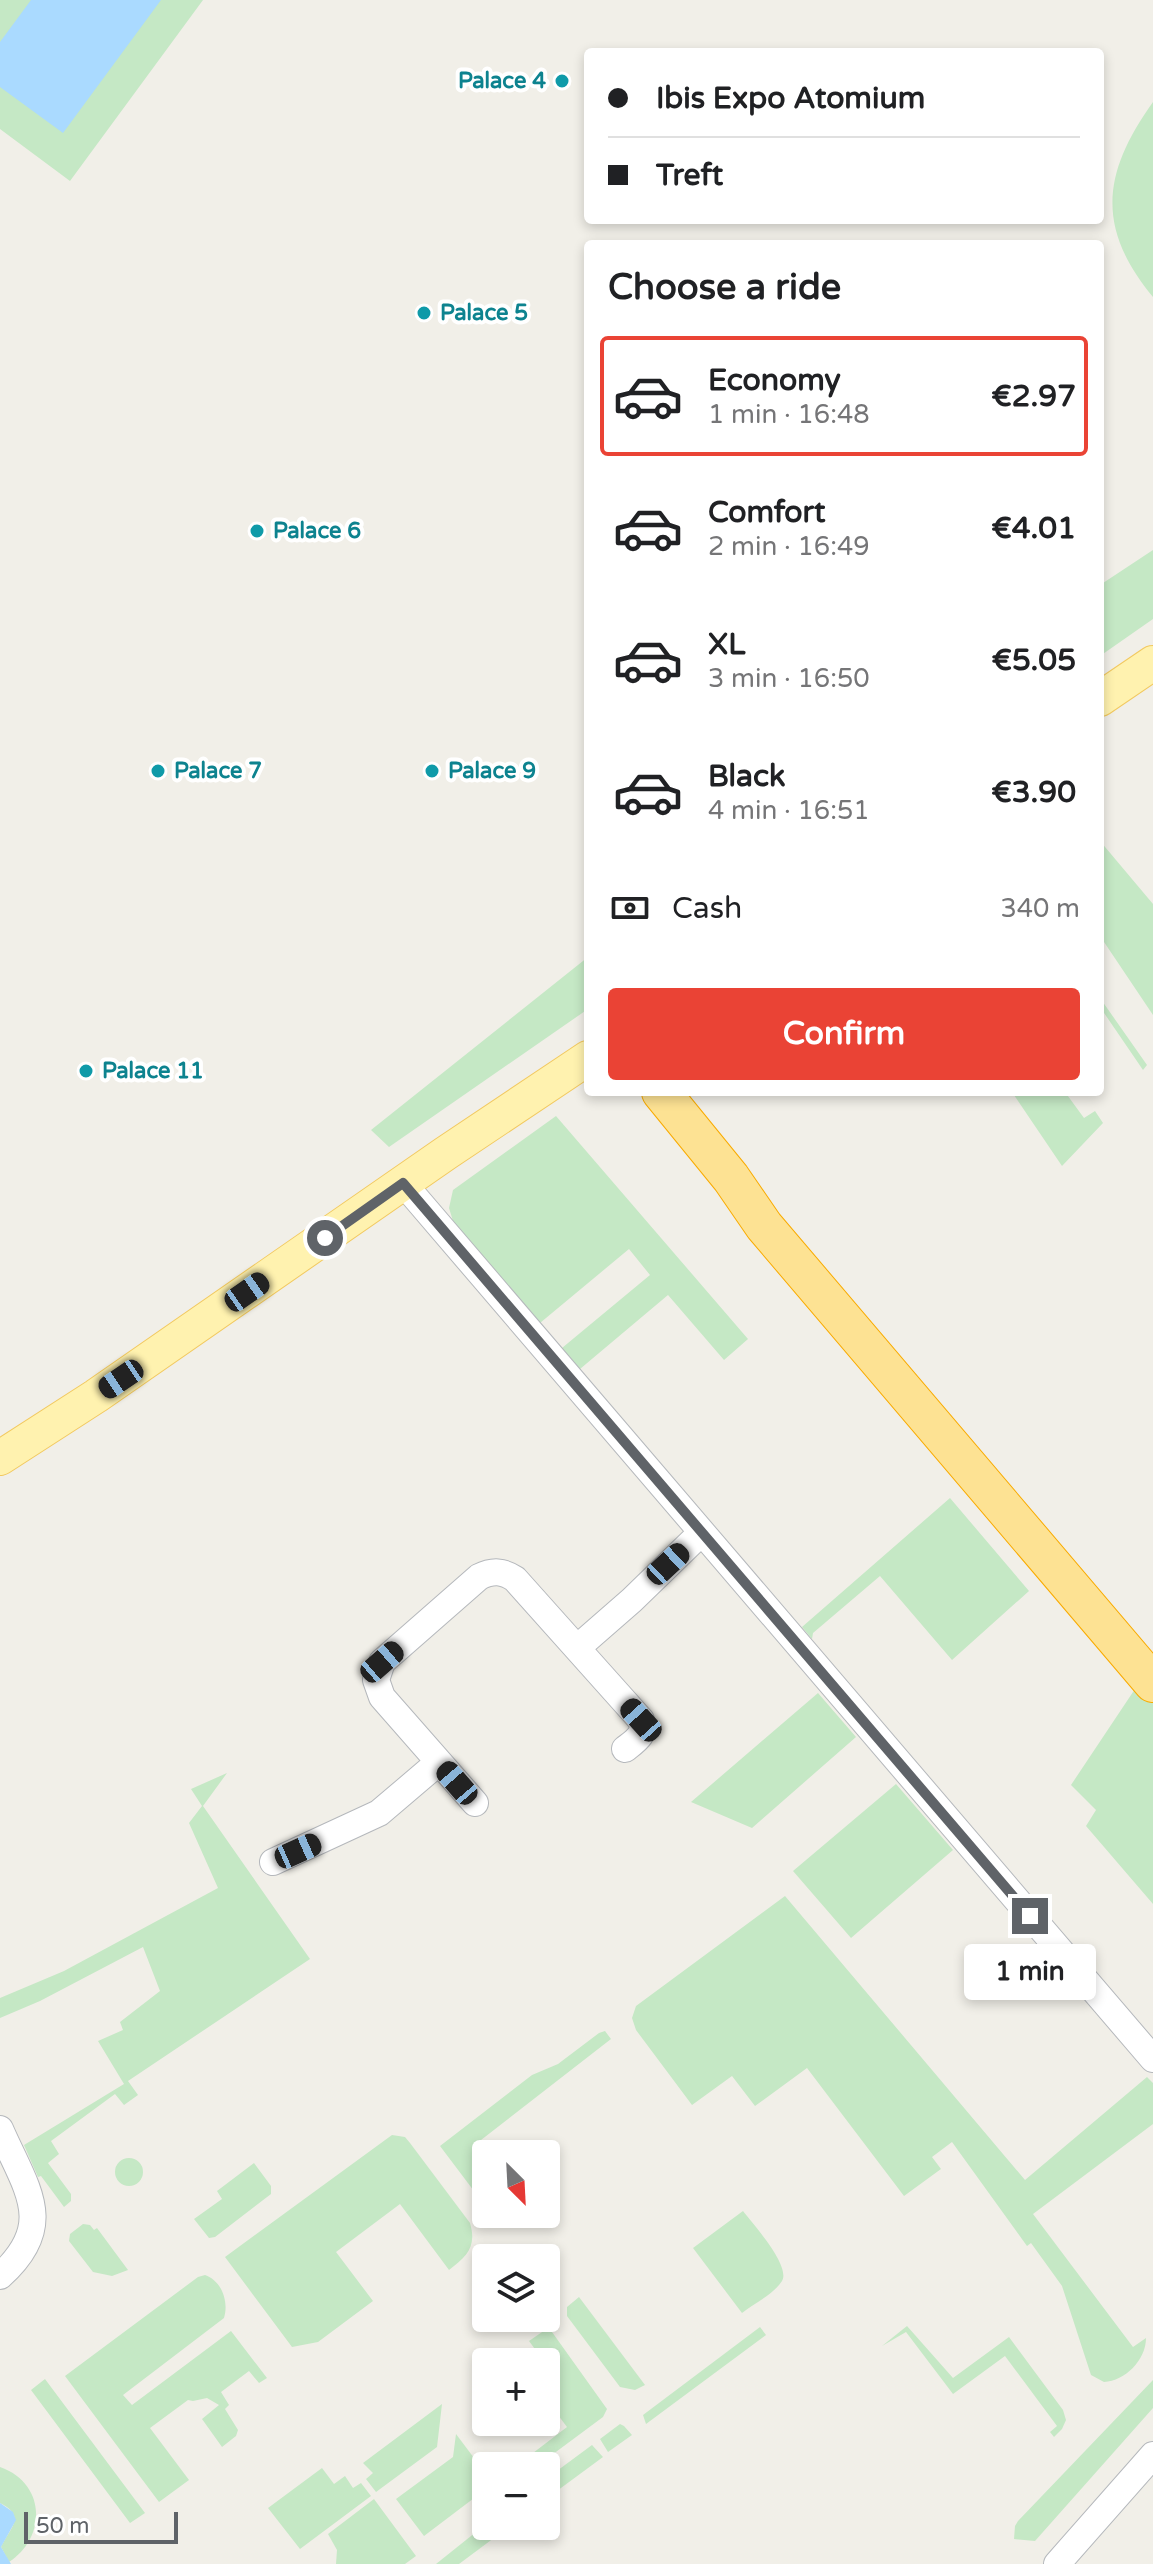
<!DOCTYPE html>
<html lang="en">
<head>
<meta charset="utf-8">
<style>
	:root { --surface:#fff; --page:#f6f6f6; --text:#202124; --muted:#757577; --line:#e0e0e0; --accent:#ea4335 }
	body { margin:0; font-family:"Varela Round",sans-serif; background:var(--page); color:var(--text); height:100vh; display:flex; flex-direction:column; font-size:30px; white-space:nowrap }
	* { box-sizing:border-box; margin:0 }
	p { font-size:26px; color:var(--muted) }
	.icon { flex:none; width:44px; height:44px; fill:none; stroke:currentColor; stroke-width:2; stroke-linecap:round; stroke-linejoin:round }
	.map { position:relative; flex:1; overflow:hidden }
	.details { position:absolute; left:584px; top:240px; width:520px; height:856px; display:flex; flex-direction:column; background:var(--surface); border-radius:8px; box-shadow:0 4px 12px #0003 }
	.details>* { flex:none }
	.top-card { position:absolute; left:584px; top:48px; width:520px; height:176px; border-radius:8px; box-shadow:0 4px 12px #0003; display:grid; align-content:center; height:176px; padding:0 24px; background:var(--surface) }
	.needle { width:52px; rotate:156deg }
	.fabs { position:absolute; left:472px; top:2140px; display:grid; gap:16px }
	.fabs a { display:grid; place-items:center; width:88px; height:88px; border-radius:8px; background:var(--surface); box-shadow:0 4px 12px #0003; font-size:40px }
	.scale { position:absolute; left:24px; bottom:20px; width:154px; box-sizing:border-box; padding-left:8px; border:4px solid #5f6368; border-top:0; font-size:22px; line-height:28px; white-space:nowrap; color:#5f6368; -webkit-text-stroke:6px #fff; paint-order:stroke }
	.end { position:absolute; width:36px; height:36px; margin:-18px; border:10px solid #5f6368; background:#fff; box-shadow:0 0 0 4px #fff }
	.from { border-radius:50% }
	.bubble { position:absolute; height:56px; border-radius:8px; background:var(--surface); box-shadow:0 4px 12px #0003; font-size:26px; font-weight:700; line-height:56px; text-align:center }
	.car { position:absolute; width:24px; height:48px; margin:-24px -12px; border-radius:10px; box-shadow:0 0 6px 2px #0007; background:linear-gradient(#222 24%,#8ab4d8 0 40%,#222 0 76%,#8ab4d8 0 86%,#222 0) }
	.top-card b { display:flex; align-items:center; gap:28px; height:76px; font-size:30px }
	.top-card b+b { border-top:2px solid var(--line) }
	.top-card i { width:20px; height:20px; background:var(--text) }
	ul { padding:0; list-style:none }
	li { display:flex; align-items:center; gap:24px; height:120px; margin:0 16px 12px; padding:0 8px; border:4px solid transparent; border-radius:8px }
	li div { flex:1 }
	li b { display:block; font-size:30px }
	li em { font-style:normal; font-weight:700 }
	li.active { border-color:var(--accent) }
	li>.icon { width:72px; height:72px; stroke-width:1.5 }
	h2 { padding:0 24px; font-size:36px; line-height:96px }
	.pay { display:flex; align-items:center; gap:20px; height:88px; padding:0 24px; font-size:30px }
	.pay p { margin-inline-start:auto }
	.primary-button { display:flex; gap:16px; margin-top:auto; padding:16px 24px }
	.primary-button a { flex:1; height:92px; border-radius:8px; background:var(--accent); color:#fff; font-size:32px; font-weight:700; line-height:92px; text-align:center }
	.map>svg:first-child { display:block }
	.green { fill:#c5e8c5 }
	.water { fill:#aadaff }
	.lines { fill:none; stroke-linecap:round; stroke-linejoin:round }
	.minor-casing { stroke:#b5b8bc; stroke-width:28 }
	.major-casing { stroke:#f2c960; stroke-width:36 }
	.highway-casing { stroke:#f9ab00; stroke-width:40 }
	.minor { stroke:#fff; stroke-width:26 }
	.major { stroke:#fff2af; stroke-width:34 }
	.highway { stroke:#fde293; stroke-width:38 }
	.route { stroke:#5f6368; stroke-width:10 }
	.culture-dot { fill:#0f9aa8; stroke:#fff; stroke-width:3 }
	.labels { text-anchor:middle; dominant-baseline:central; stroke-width:8; stroke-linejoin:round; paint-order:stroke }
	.culture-label { font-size:22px; font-weight:bold; fill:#0d838f; stroke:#fff; text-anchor:start }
</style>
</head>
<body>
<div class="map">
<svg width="1153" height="2564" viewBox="0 0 1153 2564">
	<rect width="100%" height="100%" fill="#f1efe8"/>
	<path class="green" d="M0,0H203L70,181L0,129Z
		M1153,102V297C1095,227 1103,172 1153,102Z
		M1153,550V619L1100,656V585Z
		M1100,841L1153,904V1015L1100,936Z
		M588,957V1009L389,1147L371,1130Z
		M1100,998L1147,1065L1143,1070L1100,1007Z
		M1012,1092H1065L1084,1118L1095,1111L1103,1123L1062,1166Z
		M556,1116L748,1339L724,1360L668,1295L580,1369L562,1348L650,1275L629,1249L540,1323L453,1221L449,1208L453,1190Z
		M950,1498L1029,1591L952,1660L880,1576L813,1633L812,1639L802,1627Z
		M1139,1683L1153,1700V1904L1086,1826L1096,1810L1071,1785Z
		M818,1693L856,1737L752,1828L691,1802Z
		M227,1773L203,1806L310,1959L128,2081L138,2095L124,2105L115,2094L51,2141L59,2154L48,2163L71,2194V2201L64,2207L41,2176L38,2177L24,2145L124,2084L98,2041L123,2030L120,2022L160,1991L143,1947L40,2001L0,2018V1998L64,1971L218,1888L189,1823L202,1806L191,1789Z
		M896,1784L953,1850L851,1938L793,1871Z
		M785,1896L1025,2180L1147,2077L1153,2083V2124L1033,2214L1133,2347L1146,2338C1146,2360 1125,2381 1104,2382L1091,2375L1062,2286L1031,2243L1027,2246L952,2142L932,2157L941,2169L904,2196L807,2068L755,2106L732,2076L692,2105L636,2030L632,2018L636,2006Z
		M605,2031L611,2039L472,2147L486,2167V2201L483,2203L440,2146L532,2075L558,2064L599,2033Z
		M392,2135L405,2137L410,2143L470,2223C477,2247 467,2256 449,2270L400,2204L336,2252L373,2301L318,2342L292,2347L225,2257Z
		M115 2172a14 14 0 1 1 28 0a14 14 0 1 1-28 0Z
		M254,2163L271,2186V2194L215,2237L209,2238L194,2219L222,2199L217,2191Z
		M743,2211C753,2224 791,2266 782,2281C774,2294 753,2304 742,2313L693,2248Z
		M83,2224L90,2225L94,2230L97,2228L128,2270L112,2276L93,2272L69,2241L70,2234Z
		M205,2275C222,2281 229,2302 224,2318L123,2395L132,2405L231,2331L267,2378L259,2383L249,2371L221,2392L229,2405L225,2409L238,2430L236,2436L222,2447L202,2419L219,2405L207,2398L193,2401L188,2400L150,2428L189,2480L159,2502L65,2376L198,2277Z
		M579,2297L645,2385L635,2390L620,2387L567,2316V2307Z
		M907,2326L953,2378L1009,2337L1063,2410L1066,2420L1062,2429L1054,2437L1050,2432L1057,2426L1005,2356L953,2394L906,2332L882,2346Z
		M760,2327L766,2335L646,2424L643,2415Z
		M545,2330L552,2332L607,2409L603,2417L537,2466H516L567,2427L546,2399V2362H534L540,2356L529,2341Z
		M45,2379L145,2513L130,2523L31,2390Z
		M1153,2380V2408L1035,2541L1014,2539L1015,2526L1018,2521Z
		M442,2404L437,2447L376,2492L366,2479L373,2473L363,2463Z
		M620,2424L624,2426L632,2435L608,2452L600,2439Z
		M456,2434L486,2474V2489L424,2536L396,2499L453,2457Z
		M592,2445L603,2457L546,2499V2479Z
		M0,2467C46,2483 47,2537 9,2562L1,2547C10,2527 27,2517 0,2503Z
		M322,2468L334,2484L345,2476L353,2488L361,2483L371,2496L300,2549L268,2508Z
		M374,2499L416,2556L405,2564H336L337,2550L328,2534Z
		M486,2524L510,2526L459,2564H436Z"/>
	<path class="water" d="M31,0H161L63,133L0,87V42Z
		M0,2503L13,2512L16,2520L1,2547L11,2564H0Z"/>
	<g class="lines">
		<defs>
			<path id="minor" d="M403,1183L1153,2059
				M577,1648L632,1600L701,1533
				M475,1803L382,1697L376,1680L382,1662L479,1577C493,1570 503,1571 515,1579L641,1720C647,1734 635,1741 625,1749
				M273,1862L379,1813L439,1762
				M0,2129C26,2189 58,2224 0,2276
				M1057,2564L1153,2455"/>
			<path id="major" d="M1100,699L1153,663
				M0,1458L96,1396L446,1153L588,1058"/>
			<path id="highway" d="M661,1092L731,1178L764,1226L1153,1683"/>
		</defs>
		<use href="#minor" class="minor-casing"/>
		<use href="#major" class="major-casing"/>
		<use href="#highway" class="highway-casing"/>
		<use href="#minor" class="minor"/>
		<use href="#major" class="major"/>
		<use href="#highway" class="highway"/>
	</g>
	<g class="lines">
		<path class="route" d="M325,1238L403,1183L1030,1916"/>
	</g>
	<g class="culture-dot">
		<circle cx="562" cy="81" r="8"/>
		<circle cx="424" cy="313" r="8"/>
		<circle cx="257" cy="531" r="8"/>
		<circle cx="158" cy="771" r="8"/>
		<circle cx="432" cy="771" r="8"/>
		<circle cx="86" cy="1071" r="8"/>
	</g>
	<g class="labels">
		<g class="culture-label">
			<text x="546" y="81" text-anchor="end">Palace 4</text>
			<text x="440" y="313">Palace 5</text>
			<text x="273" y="531">Palace 6</text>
			<text x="174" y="771">Palace 7</text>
			<text x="448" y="771">Palace 9</text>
			<text x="102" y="1071">Palace 11</text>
		</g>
	</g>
</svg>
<div class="fabs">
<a><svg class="needle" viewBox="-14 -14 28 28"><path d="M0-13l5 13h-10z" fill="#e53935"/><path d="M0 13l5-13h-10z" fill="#757577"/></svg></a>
<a><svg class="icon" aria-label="layers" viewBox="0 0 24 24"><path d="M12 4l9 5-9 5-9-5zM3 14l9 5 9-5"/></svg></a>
<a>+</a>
<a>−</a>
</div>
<div class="scale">50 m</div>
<i class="end from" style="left:325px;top:1238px"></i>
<i class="end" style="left:1030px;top:1916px"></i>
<div class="bubble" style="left:964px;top:1944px;width:132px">1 min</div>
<i class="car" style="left:247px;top:1292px;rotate:55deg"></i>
<i class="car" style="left:121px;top:1379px;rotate:236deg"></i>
<i class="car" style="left:668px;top:1564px;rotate:47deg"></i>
<i class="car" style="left:382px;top:1662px;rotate:49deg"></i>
<i class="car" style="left:641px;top:1720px;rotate:318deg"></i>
<i class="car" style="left:457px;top:1783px;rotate:319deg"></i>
<i class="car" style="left:298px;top:1851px;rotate:66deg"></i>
<div class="top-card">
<b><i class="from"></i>Ibis Expo Atomium</b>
<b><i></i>Treft</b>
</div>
<section class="details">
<h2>Choose a ride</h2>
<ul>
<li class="active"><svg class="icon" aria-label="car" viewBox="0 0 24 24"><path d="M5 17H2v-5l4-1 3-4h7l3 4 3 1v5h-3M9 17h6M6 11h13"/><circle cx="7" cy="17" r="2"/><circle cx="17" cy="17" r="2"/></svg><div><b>Economy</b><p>1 min · 16:48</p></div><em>€2.97</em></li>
<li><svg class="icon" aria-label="car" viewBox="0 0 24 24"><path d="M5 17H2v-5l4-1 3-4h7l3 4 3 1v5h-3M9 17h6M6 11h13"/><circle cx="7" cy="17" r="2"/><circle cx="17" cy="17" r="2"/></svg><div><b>Comfort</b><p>2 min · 16:49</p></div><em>€4.01</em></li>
<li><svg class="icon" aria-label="car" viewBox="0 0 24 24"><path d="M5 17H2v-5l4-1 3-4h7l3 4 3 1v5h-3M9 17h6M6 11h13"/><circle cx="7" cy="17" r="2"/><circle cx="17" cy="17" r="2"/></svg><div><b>XL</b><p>3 min · 16:50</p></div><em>€5.05</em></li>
<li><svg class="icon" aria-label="car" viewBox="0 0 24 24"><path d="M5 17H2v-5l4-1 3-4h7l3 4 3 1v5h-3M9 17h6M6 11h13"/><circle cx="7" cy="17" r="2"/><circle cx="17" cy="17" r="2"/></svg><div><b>Black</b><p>4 min · 16:51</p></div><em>€3.90</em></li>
</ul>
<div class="pay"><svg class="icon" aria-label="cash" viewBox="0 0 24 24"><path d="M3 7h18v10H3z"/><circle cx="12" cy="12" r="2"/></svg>Cash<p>340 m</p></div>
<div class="primary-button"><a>Confirm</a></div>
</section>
</div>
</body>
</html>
